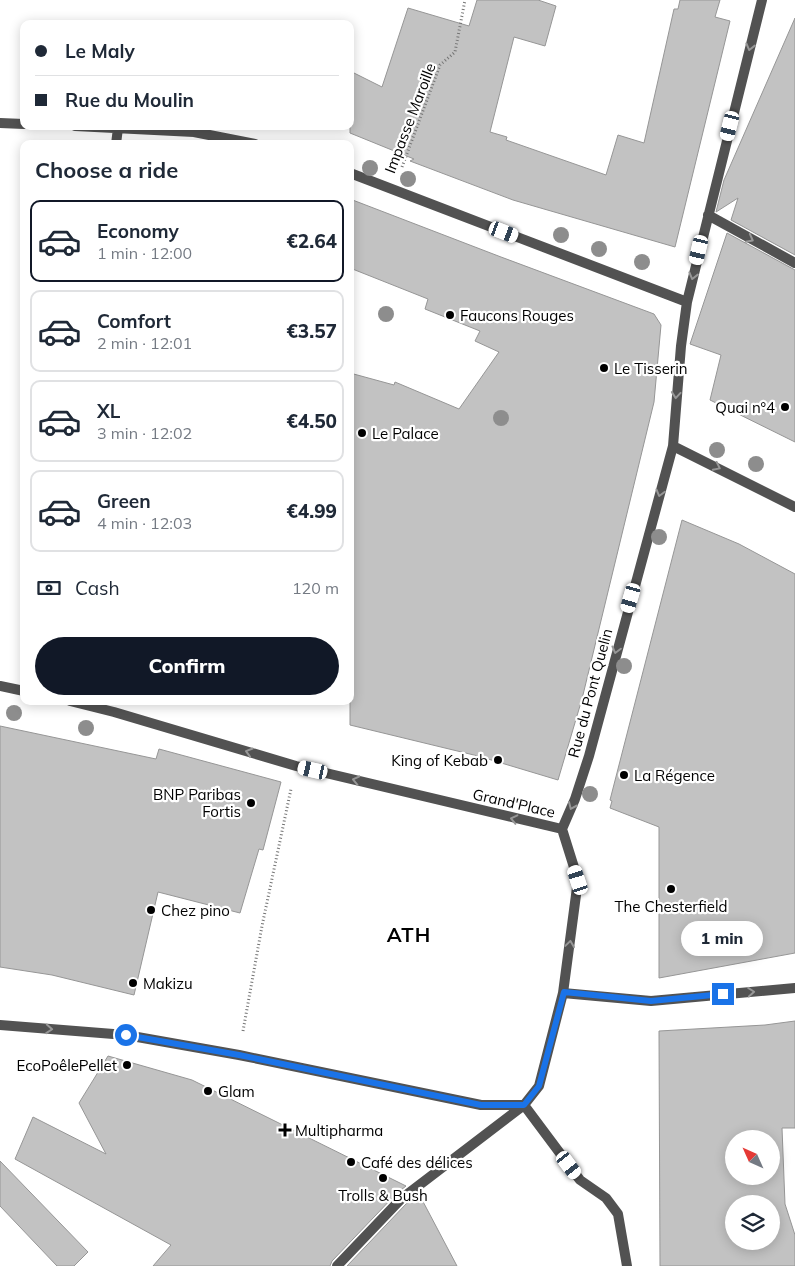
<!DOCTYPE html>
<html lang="en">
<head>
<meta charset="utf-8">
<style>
	:root { --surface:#fff; --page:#f2f2f3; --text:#1f2937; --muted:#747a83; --line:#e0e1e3; --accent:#111827 }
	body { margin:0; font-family:Mulish,sans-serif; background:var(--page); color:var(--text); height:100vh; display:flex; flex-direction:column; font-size:19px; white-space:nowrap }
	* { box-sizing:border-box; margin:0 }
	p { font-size:16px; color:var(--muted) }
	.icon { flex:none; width:28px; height:28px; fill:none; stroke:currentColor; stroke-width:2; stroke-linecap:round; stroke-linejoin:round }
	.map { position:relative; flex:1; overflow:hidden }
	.panel { position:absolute; left:20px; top:140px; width:334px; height:565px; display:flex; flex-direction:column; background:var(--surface); border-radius:10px; box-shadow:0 2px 12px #0003 }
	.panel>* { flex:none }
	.banner { position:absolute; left:20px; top:20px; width:334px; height:110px; border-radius:10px; box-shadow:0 2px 12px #0003; display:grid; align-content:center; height:110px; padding:0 15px; background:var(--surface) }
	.needle { width:32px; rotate:315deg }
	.buttons { position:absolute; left:725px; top:1130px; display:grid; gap:10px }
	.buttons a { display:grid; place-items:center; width:55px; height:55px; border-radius:50%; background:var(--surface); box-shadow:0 2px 12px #0003; font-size:25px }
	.end { position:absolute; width:22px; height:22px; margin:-11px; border:6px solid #1a73e8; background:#fff; box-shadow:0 0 0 2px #fff }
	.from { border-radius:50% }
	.bubble { position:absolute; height:35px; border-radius:18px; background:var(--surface); box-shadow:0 2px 12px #0003; font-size:16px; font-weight:800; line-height:35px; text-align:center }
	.car { position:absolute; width:15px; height:30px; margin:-15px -8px; border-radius:6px; box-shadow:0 0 4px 1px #0007; background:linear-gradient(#fff 24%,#345 0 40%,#fff 0 76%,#345 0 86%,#fff 0) }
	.banner b { display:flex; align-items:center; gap:18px; height:48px; font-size:19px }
	.banner b+b { border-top:1px solid var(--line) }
	.banner i { width:12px; height:12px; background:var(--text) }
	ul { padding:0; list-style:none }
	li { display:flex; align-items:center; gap:15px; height:82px; margin:0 10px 8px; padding:0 5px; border:2px solid var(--line); border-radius:10px }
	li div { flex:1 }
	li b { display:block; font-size:19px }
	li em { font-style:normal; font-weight:800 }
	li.on { border-color:var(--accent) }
	li>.icon { width:45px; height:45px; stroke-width:1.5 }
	h2 { padding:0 15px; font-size:22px; line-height:60px }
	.pay { display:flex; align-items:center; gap:12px; height:55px; padding:0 15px; font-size:19px }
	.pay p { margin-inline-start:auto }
	.action { display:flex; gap:10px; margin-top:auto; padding:10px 15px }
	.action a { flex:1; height:58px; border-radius:30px; background:var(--accent); color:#fff; font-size:20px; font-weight:800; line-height:58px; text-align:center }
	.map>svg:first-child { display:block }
	.building { fill:#c2c2c2; stroke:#969696; fill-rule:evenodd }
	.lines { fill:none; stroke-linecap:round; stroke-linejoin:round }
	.path { stroke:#747474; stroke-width:3; stroke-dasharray:1 2.5; stroke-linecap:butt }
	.street { stroke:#525252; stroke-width:10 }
	.tree { fill:#8d8d8d }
	.oneway { stroke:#979797 }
	.route { stroke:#1a73e8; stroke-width:6 }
	.poi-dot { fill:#000; stroke:#fff; stroke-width:2 }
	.labels { text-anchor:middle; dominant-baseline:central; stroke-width:4.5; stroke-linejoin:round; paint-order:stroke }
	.street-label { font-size:15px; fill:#000; stroke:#fff }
	.poi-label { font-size:15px; fill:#000; stroke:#fff; text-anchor:start }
	.district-label { font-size:20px; font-weight:bold; letter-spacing:1px; fill:#000; stroke:#fff }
</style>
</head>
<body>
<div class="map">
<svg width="795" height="1266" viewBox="0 0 795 1266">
	<rect width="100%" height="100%" fill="#fff"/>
	<path class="building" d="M477,0H538L556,6L545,46L514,37L490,132L507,137L506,140L606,175L618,135L644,143L674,9H678L680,0H720L715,17L730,21L675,247L513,200L410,161L414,159L350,133V71L382,87L408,8L469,26Z
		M795,18V255L731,220L738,198L716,212L724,180Z
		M350,199L501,257L654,314L661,325L654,402L582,699L558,780L478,756L350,725V373L394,385L395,382L459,409L499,352L475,341L480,331L425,309L428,299L350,268Z
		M727,233L795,270V442L710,400L721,355L690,344Z
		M682,520L739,544L795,574V953L659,978V827L610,808L612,801L610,800Z
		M0,726L156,759L159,749L281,782L263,850L259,849L240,913L158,892L134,995L52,975L0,967Z
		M795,1021V1128H782L785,1204L795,1235V1266H660L659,1031L765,1025ZM734,1139H771V1176H734ZM734,1204H771V1241H734Z
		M108,1056L192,1080L406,1186L396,1194L332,1261L330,1266H153L171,1245L15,1159L33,1117L106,1154L79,1103Z
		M0,1161L88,1252L74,1266H57L0,1206Z
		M419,1194L457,1266H347L406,1204Z"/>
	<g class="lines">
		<path class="path" d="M402,167L440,65L455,52L465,0
			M243,1031L262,926L291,789"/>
		<path class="street" d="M0,123L24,124
			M75,126L194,132L255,144
			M116,144L118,128
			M350,173L687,302
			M708,215L795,263
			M673,446L795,507
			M0,686L24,691
			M70,701L114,712L296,766L562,829
			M562,829L575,799L589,756L673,446L681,346L687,302L762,0
			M563,993L651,1001L795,988
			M0,1025L126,1035L239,1055L481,1105H524
			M524,1105L580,1180L606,1198L618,1214L627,1266
			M337,1266L401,1199L524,1105L539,1086L563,993L578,880L562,829"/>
	</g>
	<g class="tree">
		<circle cx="370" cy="168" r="8"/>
		<circle cx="408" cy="179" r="8"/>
		<circle cx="561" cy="235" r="8"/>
		<circle cx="599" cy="249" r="8"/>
		<circle cx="642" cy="262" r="8"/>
		<circle cx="386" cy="314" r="8"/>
		<circle cx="501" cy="418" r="8"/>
		<circle cx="717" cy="450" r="8"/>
		<circle cx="756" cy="464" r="8"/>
		<circle cx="659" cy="537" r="8"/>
		<circle cx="624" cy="666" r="8"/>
		<circle cx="14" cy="713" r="8"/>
		<circle cx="86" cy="728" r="8"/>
		<circle cx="590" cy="794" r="8"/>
	</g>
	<defs><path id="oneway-chevron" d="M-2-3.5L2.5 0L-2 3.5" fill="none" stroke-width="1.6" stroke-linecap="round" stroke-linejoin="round" transform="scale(1.25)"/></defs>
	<g class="oneway">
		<use href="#oneway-chevron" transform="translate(750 47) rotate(104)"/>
		<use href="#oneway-chevron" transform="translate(750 239) rotate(28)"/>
		<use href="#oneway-chevron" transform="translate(693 276) rotate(104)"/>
		<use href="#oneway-chevron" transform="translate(676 395) rotate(95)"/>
		<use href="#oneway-chevron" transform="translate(717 467) rotate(26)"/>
		<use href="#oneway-chevron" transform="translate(660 493) rotate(105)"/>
		<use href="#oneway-chevron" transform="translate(616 650) rotate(105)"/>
		<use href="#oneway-chevron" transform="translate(249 752) rotate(-163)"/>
		<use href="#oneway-chevron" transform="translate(356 780) rotate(-167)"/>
		<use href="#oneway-chevron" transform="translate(572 806) rotate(114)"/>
		<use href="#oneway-chevron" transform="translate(514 819) rotate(-167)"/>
		<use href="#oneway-chevron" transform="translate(570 944) rotate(-82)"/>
		<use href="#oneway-chevron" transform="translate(751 992) rotate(-5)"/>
		<use href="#oneway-chevron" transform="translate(49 1029) rotate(4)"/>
	</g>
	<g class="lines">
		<path class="route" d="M126,1035L239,1055L481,1105H524L539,1086L564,992L651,1001L723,994"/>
	</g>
	<g class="poi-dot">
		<circle cx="450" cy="315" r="5"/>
		<circle cx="604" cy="368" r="5"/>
		<circle cx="785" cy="407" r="5"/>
		<circle cx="362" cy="433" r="5"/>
		<circle cx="498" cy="760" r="5"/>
		<circle cx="624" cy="775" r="5"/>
		<circle cx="251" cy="803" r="5"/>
		<circle cx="671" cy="889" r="5"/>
		<circle cx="151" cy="910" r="5"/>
		<circle cx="133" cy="983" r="5"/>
		<circle cx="127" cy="1065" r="5"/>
		<circle cx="208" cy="1091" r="5"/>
		<path d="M282.5 1122.5h5v5h5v5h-5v5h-5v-5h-5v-5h5z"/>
		<circle cx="351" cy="1162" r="5"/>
		<circle cx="383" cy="1178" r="5"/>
	</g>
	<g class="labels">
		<g class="street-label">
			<text transform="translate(410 118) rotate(-69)">Impasse Maroille</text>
			<text transform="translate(590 693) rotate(-75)">Rue du Pont Quelin</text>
			<text transform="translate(514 803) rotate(13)">Grand'Place</text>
		</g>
		<g class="poi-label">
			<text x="460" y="315">Faucons Rouges</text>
			<text x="614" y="368">Le Tisserin</text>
			<text x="775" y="407" text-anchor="end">Quai n°4</text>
			<text x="372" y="433">Le Palace</text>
			<text x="488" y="760" text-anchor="end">King of Kebab</text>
			<text x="634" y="775">La Régence</text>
			<text x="241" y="794" text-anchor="end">BNP Paribas<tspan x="241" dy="17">Fortis</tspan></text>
			<text x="671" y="906" text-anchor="middle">The Chesterfield</text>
			<text x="161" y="910">Chez pino</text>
			<text x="143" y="983">Makizu</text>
			<text x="117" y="1065" text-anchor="end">EcoPoêlePellet</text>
			<text x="218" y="1091">Glam</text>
			<text x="295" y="1130">Multipharma</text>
			<text x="361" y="1162">Café des délices</text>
			<text x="383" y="1195" text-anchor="middle">Trolls &amp; Bush</text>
		</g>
		<g class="district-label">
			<text x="409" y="934">ATH</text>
		</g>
	</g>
</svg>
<div class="buttons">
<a><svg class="needle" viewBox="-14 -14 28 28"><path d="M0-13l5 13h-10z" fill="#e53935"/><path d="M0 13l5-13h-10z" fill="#747a83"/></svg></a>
<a><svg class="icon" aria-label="layers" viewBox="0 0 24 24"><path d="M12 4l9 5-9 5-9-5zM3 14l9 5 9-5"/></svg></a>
</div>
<i class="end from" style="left:126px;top:1035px"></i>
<i class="end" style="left:723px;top:994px"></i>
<div class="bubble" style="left:681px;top:921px;width:82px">1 min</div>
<i class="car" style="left:730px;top:126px;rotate:194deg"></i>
<i class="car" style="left:504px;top:232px;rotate:111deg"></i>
<i class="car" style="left:699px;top:250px;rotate:193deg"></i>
<i class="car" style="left:631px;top:598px;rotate:196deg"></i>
<i class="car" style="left:313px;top:770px;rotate:283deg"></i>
<i class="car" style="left:578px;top:880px;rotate:342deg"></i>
<i class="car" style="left:569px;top:1165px;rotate:143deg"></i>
<div class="banner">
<b><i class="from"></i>Le Maly</b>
<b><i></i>Rue du Moulin</b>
</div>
<section class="panel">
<h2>Choose a ride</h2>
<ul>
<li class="on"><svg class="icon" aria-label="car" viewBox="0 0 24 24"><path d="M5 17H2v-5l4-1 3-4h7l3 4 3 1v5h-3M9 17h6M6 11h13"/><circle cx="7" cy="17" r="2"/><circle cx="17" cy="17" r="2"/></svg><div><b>Economy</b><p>1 min · 12:00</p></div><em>€2.64</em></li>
<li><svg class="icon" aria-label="car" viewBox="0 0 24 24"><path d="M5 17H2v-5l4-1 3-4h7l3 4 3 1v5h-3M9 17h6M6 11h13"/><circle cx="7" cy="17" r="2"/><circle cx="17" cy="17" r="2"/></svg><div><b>Comfort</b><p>2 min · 12:01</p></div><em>€3.57</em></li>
<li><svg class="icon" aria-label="car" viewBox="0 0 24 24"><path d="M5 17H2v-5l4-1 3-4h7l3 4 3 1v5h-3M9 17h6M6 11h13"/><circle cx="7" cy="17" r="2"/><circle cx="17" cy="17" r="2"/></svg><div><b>XL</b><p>3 min · 12:02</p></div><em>€4.50</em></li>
<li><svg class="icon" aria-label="car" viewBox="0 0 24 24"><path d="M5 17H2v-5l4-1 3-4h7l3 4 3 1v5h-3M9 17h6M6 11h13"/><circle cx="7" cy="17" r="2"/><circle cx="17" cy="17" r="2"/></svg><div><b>Green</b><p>4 min · 12:03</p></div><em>€4.99</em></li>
</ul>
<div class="pay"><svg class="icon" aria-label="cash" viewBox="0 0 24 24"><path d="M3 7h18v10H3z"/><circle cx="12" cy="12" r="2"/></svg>Cash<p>120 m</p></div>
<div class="action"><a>Confirm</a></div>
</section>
</div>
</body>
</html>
